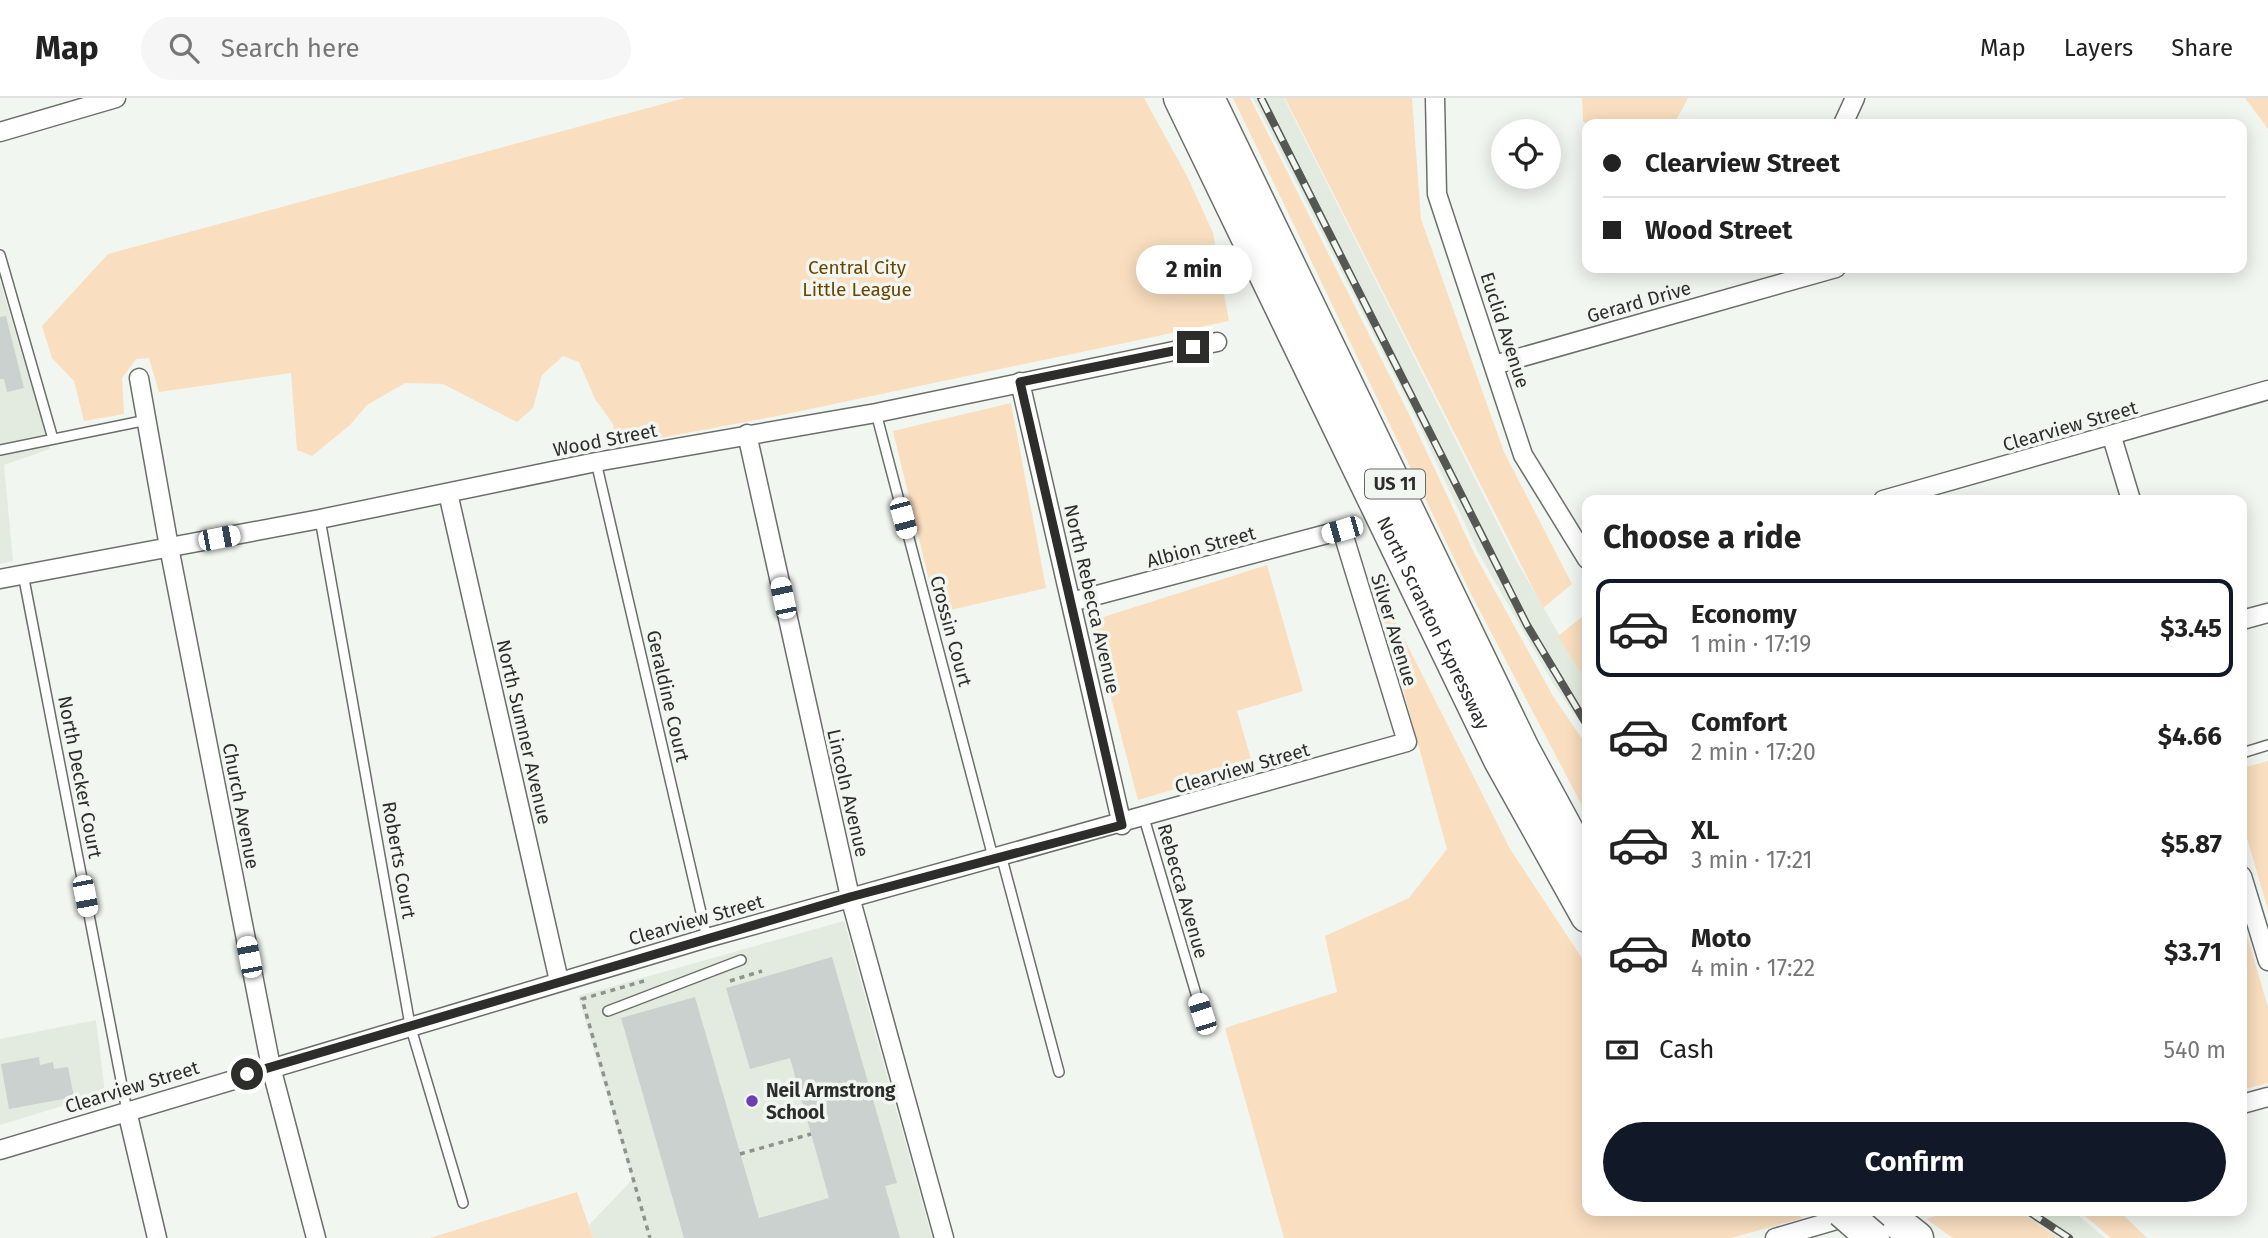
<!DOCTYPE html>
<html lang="en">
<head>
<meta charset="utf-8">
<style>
	:root { --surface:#fff; --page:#f6f6f6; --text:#222; --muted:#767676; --line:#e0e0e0; --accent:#111827 }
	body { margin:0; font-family:"Fira Sans",sans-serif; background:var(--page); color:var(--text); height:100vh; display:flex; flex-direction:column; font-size:26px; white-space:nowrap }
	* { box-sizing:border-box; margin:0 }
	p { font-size:23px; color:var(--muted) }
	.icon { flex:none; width:38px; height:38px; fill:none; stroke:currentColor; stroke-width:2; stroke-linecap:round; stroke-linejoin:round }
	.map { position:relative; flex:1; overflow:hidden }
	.details { position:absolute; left:1582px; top:397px; width:665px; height:721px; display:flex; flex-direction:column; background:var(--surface); border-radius:14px; box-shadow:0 4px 18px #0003 }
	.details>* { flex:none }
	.hud { position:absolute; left:1582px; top:21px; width:665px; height:154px; border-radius:14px; box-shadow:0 4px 18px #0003; display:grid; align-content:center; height:154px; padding:0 21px; background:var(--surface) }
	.tools { position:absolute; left:1491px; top:21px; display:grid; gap:14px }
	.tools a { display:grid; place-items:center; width:70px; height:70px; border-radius:50%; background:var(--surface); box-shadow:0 4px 18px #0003; font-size:35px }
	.end { position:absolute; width:32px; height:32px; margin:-16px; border:9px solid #2d2e2c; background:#fff; box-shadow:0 0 0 4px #fff }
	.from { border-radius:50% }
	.bubble { position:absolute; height:49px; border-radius:24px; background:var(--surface); box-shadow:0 4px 18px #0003; font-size:23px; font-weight:700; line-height:49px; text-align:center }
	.car { position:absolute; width:21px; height:42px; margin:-21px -10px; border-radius:9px; box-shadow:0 0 5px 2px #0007; background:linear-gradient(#fff 24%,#345 0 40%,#fff 0 76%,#345 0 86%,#fff 0) }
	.hud b { display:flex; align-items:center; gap:24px; height:66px; font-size:26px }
	.hud b+b { border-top:2px solid var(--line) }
	.hud i { width:18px; height:18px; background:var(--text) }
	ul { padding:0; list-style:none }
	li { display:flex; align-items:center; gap:21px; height:98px; margin:0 14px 10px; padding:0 7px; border:4px solid transparent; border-radius:14px }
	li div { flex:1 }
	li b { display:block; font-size:26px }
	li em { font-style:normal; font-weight:700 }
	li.active { border-color:var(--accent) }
	li>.icon { width:63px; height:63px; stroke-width:1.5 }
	h2 { padding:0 21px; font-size:32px; line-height:84px }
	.pay { display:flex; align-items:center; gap:18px; height:77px; padding:0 21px; font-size:26px }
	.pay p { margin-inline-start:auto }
	.primary-button { display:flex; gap:14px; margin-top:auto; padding:14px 21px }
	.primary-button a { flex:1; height:80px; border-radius:42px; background:var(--accent); color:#fff; font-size:28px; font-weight:700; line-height:80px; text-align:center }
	header { display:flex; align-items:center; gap:42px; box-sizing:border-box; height:98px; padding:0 35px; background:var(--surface); border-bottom:2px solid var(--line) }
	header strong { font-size:33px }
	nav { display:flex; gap:38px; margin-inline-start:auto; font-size:24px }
	.search { width:490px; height:63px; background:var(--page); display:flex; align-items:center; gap:18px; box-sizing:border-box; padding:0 24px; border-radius:38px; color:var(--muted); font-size:26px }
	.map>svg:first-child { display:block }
	.built { fill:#e3ebe0 }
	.green { fill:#f9debf }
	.building { fill:#cad1ce }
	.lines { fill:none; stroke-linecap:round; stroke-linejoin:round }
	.lane-casing { stroke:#6b6f6a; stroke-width:12 }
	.street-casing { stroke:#6b6f6a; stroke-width:21 }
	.highway-casing { stroke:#6b6f6a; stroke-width:35 }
	.path { stroke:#8f928e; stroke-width:3.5; stroke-dasharray:5 5; stroke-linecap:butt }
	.lane { stroke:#fff; stroke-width:9 }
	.street { stroke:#fff; stroke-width:18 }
	.highway { stroke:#fff; stroke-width:32 }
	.rail-casing { stroke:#555754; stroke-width:8 }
	.rail { stroke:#f2f6f0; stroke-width:5; stroke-dasharray:16; stroke-linecap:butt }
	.highway-bridge-casing { stroke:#6b6f6a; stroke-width:35; stroke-linecap:butt }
	.highway-bridge { stroke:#fff; stroke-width:32 }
	.route { stroke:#2d2e2c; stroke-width:9 }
	.poi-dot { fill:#703db4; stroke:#f2f6f0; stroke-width:2.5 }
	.labels { text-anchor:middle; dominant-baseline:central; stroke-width:7; stroke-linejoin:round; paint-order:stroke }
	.shield { fill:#f2f6f0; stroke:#686a67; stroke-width:2 }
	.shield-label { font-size:18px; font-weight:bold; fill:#2d2e2c }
	.park-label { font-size:19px; fill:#6c4400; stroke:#f2f6f0 }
	.street-label { font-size:19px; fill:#2d2e2c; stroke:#f2f6f0 }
	.poi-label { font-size:19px; font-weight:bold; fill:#2d2e2c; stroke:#f2f6f0; text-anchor:start }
</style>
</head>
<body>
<header>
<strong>Map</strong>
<div class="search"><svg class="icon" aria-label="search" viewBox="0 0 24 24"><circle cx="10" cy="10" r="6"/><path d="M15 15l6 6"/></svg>Search here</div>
<nav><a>Map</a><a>Layers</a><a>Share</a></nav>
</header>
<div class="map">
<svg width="2268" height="1140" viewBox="0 0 2268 1140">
	<rect width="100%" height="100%" fill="#f2f6f0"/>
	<path class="built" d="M1253,0H1284L1516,462L1587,585V635L1554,587L1478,454L1412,312Z
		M0,183L50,351L4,367L13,463L0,466Z
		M844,823L932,1140H593L589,1127L632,1082L578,898Z
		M96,922L105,995L0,1027V941Z
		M2018,1113H2073L2105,1140H2058Z"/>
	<path class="green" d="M685,0H1144L1188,80L1213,135L1229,223L772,319L617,348L613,326L595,301L579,264L563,258L542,277L533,310L517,324L443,286L405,285L367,307L350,327L312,358L297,352L291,275L159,294L149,260L136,261L122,280L124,316L84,323L74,283L52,260L42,228L108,156Z
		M1233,0H1250L1408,314L1474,455L1553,598L1587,648V717L1472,498Z
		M1285,0H1412L1421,121L1504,354L1572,486L1543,510Z
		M1582,0H1688L1674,26L1587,27L1583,23Z
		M2245,0H2268V31Z
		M1011,305L1046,490L937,515L893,333Z
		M1267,467L1303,593L1237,613L1253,668L1138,702L1091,523Z
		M1371,475L1510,751L1587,868V1113H1794L1802,1120L1731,1140H1284L1225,930L1337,894L1325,838L1409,800L1447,751Z
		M1587,515V585L1558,538Z
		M2268,663V812L2242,723V670Z
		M2242,821L2268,909V985L2242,992Z
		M577,1094L593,1140H430Z
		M1951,1113H2018L2058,1140H1953L1926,1121Z
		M2079,1113H2119L2147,1140H2111Z"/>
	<path class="building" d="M6,218L24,290L7,294L4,281H0V219Z
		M832,859L897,1085L885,1088L900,1140H684L621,920L695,899L759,1120L829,1100L790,960L750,971L726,890Z
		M39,959L40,967L53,964L54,971L68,969L74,999L9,1011L1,966Z"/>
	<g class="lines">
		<defs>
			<path id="lane" d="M0,157L53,341
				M876,315L993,759
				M0,352L147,322
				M596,364L707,840
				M320,421L410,927L463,1105
				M23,476L127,1013
				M2242,655L2268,647
				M1144,720L1202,916
				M1001,757L1059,974
				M608,913L741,862"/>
			<path id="street" d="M1435,0L1437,96L1523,357L1587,461
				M1843,26L1855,0
				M0,34L116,0
				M1494,267L1836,170
				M139,280L169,449L271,969L316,1140
				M1020,284L1122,727
				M747,336L850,799L944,1140
				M2112,339L2131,402
				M448,395L559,883
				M1883,402L2268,292
				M0,481L320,421L596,364L876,315L1217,244
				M2242,522L2268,515
				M2242,778L2268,863
				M2242,1006L2268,999
				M127,1013L157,1140
				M0,1052L707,840L1407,644L1342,432L1071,504
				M1775,1140L1867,1113"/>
			<g id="highway">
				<path id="s1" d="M1180,0L1500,662L1587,818"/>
				<path d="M1208,0L1523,651L1587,769"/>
				<path d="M1883,1113L1917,1140"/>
			</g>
		</defs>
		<use href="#lane" class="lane-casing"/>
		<use href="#street" class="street-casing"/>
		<use href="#highway" class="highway-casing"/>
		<path class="path" d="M644,883L582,901L650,1140
			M730,883L762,873
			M740,1056L811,1036"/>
		<use href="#lane" class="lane"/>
		<use href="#street" class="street"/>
		<use href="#highway" class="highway"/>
		<defs>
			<path id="rail" d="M1261,0L1527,527L1587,627
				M2028,1113L2069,1140"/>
		</defs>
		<use href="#rail" class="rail-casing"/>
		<use href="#rail" class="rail"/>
		<defs>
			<path id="highway-bridge" d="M1842,1113L1873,1140"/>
		</defs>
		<use href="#highway-bridge" class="highway-bridge-casing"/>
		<use href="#highway-bridge" class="highway-bridge"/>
	</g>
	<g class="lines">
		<path class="route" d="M247,976L850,799L1122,727L1020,284L1193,249"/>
	</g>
	<circle class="poi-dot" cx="752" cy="1003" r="7"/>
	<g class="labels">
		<rect class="shield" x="1365" y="371.5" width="60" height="29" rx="5"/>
		<g class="shield-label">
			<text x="1395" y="386">US 11</text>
		</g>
		<g class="park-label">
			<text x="857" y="169">Central City<tspan x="857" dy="22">Little League</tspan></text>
		</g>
		<g class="street-label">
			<text transform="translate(1639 204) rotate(-16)">Gerard Drive</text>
			<text transform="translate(1505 232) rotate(72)">Euclid Avenue</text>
			<text transform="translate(2070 328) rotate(-16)">Clearview Street</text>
			<text transform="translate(605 342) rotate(-11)">Wood Street</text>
			<text transform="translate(1201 449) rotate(-15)">Albion Street</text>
			<text transform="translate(1092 501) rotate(77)">North Rebecca Avenue</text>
			<text stroke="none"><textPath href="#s1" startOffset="583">North Scranton Expressway</textPath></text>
			<text transform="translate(1394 532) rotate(73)">Silver Avenue</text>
			<text transform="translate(951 533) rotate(75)">Crossin Court</text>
			<text transform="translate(668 598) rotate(77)">Geraldine Court</text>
			<text transform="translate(524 634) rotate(77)">North Sumner Avenue</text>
			<text transform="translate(1242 670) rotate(-16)">Clearview Street</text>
			<text transform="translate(80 679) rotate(79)">North Decker Court</text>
			<text transform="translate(848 695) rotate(77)">Lincoln Avenue</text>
			<text transform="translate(241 708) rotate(79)">Church Avenue</text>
			<text transform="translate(399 762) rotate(80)">Roberts Court</text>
			<text transform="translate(1183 793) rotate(74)">Rebecca Avenue</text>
			<text transform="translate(696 822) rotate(-16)">Clearview Street</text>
			<text transform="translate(132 989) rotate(-17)">Clearview Street</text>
		</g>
		<g class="poi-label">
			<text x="766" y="992">Neil Armstrong<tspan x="766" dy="22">School</tspan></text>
		</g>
	</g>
</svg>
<div class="tools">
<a><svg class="icon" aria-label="locate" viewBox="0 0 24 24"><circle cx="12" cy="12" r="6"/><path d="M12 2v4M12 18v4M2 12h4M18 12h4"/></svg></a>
</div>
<i class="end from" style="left:247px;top:976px"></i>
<i class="end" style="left:1193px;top:249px"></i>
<div class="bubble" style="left:1136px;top:147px;width:116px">2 min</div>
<i class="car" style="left:903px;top:420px;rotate:165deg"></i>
<i class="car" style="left:1342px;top:432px;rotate:254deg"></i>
<i class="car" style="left:219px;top:440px;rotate:79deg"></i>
<i class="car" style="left:783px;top:500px;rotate:348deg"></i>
<i class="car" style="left:85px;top:798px;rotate:169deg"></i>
<i class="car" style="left:249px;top:859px;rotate:349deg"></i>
<i class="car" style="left:1202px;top:916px;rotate:342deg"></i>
<div class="hud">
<b><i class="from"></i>Clearview Street</b>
<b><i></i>Wood Street</b>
</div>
<section class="details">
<h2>Choose a ride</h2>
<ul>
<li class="active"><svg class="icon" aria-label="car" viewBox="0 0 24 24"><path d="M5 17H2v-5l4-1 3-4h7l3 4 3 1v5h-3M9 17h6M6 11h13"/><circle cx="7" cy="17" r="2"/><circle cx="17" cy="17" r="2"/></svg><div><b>Economy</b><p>1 min · 17:19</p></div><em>$3.45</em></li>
<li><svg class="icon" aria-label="car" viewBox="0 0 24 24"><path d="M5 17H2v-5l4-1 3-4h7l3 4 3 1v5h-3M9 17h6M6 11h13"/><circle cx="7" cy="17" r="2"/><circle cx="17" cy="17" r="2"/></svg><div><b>Comfort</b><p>2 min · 17:20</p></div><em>$4.66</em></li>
<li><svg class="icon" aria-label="car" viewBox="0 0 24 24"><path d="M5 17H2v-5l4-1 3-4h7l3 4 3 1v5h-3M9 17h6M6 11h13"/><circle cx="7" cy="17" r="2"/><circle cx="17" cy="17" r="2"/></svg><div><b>XL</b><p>3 min · 17:21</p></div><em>$5.87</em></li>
<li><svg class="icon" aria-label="car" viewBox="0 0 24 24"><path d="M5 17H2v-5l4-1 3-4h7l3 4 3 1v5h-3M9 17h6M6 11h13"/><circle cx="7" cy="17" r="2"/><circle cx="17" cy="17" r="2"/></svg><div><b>Moto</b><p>4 min · 17:22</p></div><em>$3.71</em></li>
</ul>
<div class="pay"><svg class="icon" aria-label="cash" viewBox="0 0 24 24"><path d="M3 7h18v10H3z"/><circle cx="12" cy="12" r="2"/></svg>Cash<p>540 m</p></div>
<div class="primary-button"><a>Confirm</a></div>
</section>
</div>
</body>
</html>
